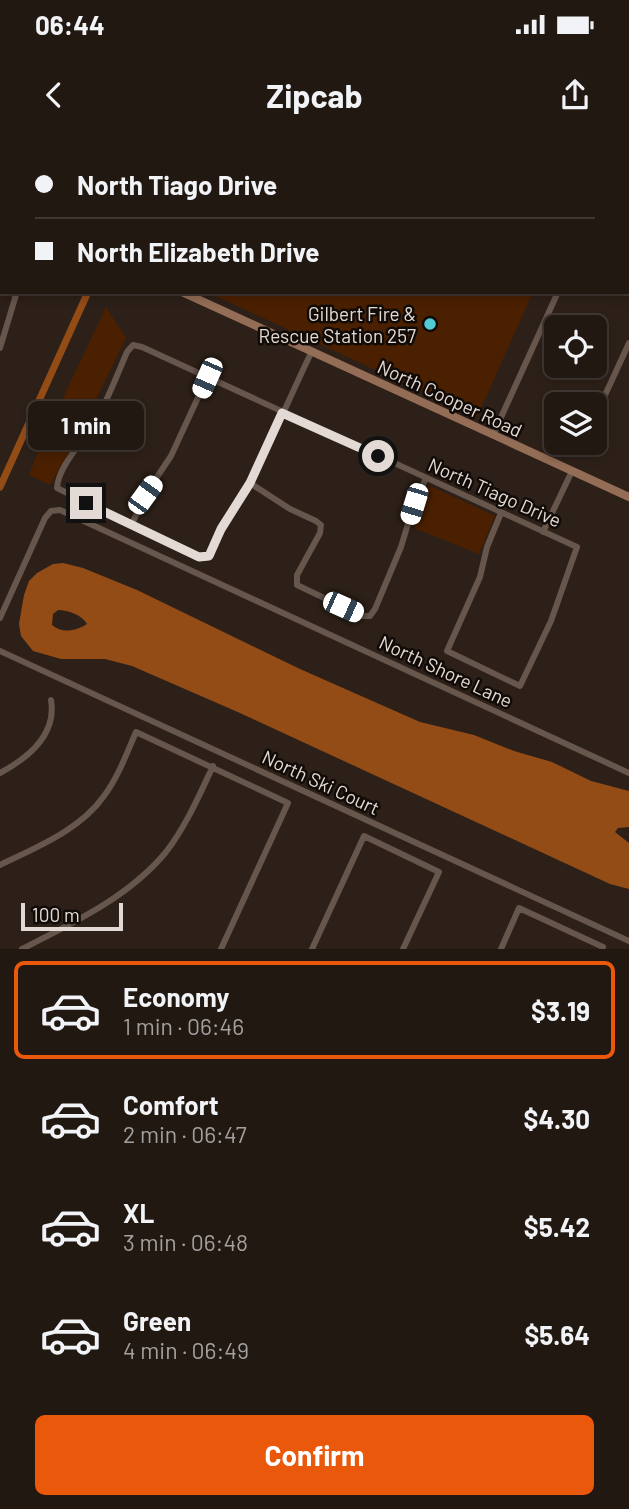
<!DOCTYPE html>
<html lang="en">
<head>
<meta charset="utf-8">
<style>
	:root { --surface:#221812; --page:#2a211b; --text:#f1f3f6; --muted:#a2a09f; --line:#3f3732; --accent:#ea580c }
	body { margin:0; font-family:Barlow,sans-serif; background:var(--page); color:var(--text); height:100vh; display:flex; flex-direction:column; font-size:26px; white-space:nowrap }
	* { box-sizing:border-box; margin:0 }
	p { font-size:23px; color:var(--muted) }
	.icon { flex:none; width:38px; height:38px; fill:none; stroke:currentColor; stroke-width:2; stroke-linecap:round; stroke-linejoin:round }
	.map { position:relative; height:809px; overflow:hidden }
	.details { display:flex; flex-direction:column; background:var(--surface); flex:1 }
	.details>* { flex:none }
	.banner { position:absolute; left:0px; top:0px; width:630px; height:154px; box-shadow:0 4px 10px #0003,0 0 0 2px var(--line); display:grid; align-content:center; height:154px; padding:0 35px; background:var(--surface) }
	.controls { position:absolute; left:544px; top:175px; display:grid; gap:14px }
	.controls a { display:grid; place-items:center; width:63px; height:63px; border-radius:10px; background:var(--surface); box-shadow:0 4px 10px #0003,0 0 0 2px var(--line); font-size:35px }
	.scale { position:absolute; left:21px; bottom:18px; width:102px; box-sizing:border-box; padding-left:7px; border:4px solid #e4dad5; border-top:0; font-size:19px; line-height:24px; white-space:nowrap; color:#e4dad5; -webkit-text-stroke:5px #110b08; paint-order:stroke }
	.end { position:absolute; width:32px; height:32px; margin:-16px; border:9px solid #e4dad5; background:#111; box-shadow:0 0 0 4px #111 }
	.from { border-radius:50% }
	.bubble { position:absolute; height:49px; border-radius:10px; background:var(--surface); box-shadow:0 4px 10px #0003,0 0 0 2px var(--line); font-size:23px; font-weight:700; line-height:49px; text-align:center }
	.car { position:absolute; width:21px; height:42px; margin:-21px -10px; border-radius:9px; box-shadow:0 0 5px 2px #0007; background:linear-gradient(#fff 24%,#345 0 40%,#fff 0 76%,#345 0 86%,#fff 0) }
	.banner b { display:flex; align-items:center; gap:24px; height:66px; font-size:26px }
	.banner b+b { border-top:2px solid var(--line) }
	.banner i { width:18px; height:18px; background:var(--text) }
	ul { padding:12px 0 0; list-style:none }
	li { display:flex; align-items:center; gap:21px; height:98px; margin:0 14px 10px; padding:0 21px; border:4px solid transparent; border-radius:10px }
	li div { flex:1 }
	li b { display:block; font-size:26px }
	li em { font-style:normal; font-weight:700 }
	li.on { border-color:var(--accent) }
	li>.icon { width:63px; height:63px; stroke-width:1.5 }
	.cta { display:flex; gap:14px; margin-top:auto; padding:14px 35px }
	.cta a { flex:1; height:80px; border-radius:10px; background:var(--accent); color:#fff; font-size:28px; font-weight:700; line-height:80px; text-align:center }
	.status { display:flex; justify-content:space-between; align-items:center; height:49px; padding:0 35px; background:var(--surface); direction:ltr }
	.status svg { height:19px; fill:currentColor }
	header { display:flex; justify-content:space-between; align-items:center; height:91px; padding:0 35px; background:var(--surface); font-size:32px; font-weight:700 }
	.map>svg:first-child { display:block }
	.green { fill:#4a2000 }
	.water { fill:#944c17; fill-rule:evenodd }
	.lines { fill:none; stroke-linecap:round; stroke-linejoin:round }
	.canal { stroke:#944c17; stroke-width:7 }
	.minor { stroke:#66564c; stroke-width:6 }
	.secondary { stroke:#946d56; stroke-width:8 }
	.route { stroke:#e4dad5; stroke-width:9 }
	.poi-dot { fill:#51ccd5; stroke:#110b08; stroke-width:2.5 }
	.labels { text-anchor:middle; dominant-baseline:central; stroke-width:5; stroke-linejoin:round; paint-order:stroke }
	.poi-label { font-size:19px; fill:#e4dad5; stroke:#110b08; text-anchor:end }
	.street-label { font-size:19px; fill:#e4dad5; stroke:#110b08 }
</style>
</head>
<body>
<div class="status"><b>06:44</b><svg viewBox="0 0 49 12"><path d="M0 12V9h3v3zM5 12V6h3v6zM10 12V3h3v9zM15 12V0h3v12zM26 1h20v11H26zM47 4h2v5h-2z"/></svg></div>
<header><svg class="icon" aria-label="back" viewBox="0 0 24 24"><path d="M15 5l-7 7 7 7"/></svg>Zipcab<svg class="icon" aria-label="share" viewBox="0 0 24 24"><path d="M12 15V3M7 8l5-5 5 5M5 13v7h14v-7"/></svg></header>
<div class="map">
<svg width="629" height="809" viewBox="0 0 629 809">
	<rect width="100%" height="100%" fill="#2d2018"/>
	<path class="green" d="M186,0H602L185,2Z
		M207,152H533L477,277Z
		M106,167L126,198L80,292L50,345L29,335L41,304Z
		M428,345L495,376L479,414L414,388Z"/>
	<path class="water" d="M63,423L83,428L137,450L300,529L420,582L474,595L514,611L552,622L591,641L629,651V687L618,688L615,692L629,703V749L610,744L240,573L132,526L105,519H61L33,511L21,496L19,484L24,455L29,441L37,433L53,424ZM58,470C68,470 82,475 87,484C76,491 62,494 52,485L53,474Z"/>
	<g class="lines">
		<path class="canal" d="M157,2L158,0
			M0,347L88,152"/>
		<path class="minor" d="M21,2V0
			M0,47L2,43
			M628,68L629,66
			M628,109H629
			M0,148H2
			M0,208L16,155L10,152
			M312,211C290,256 272,301 249,345C236,369 220,391 209,416L199,417L57,348C58,326 84,301 95,282C108,260 117,235 127,212L133,205L142,207L577,407L551,481L520,546L447,511L480,437L487,407L501,373
			M600,266L629,203
			M493,295L558,152
			M250,343L290,369L316,381L321,385L320,393L297,435V445L362,476H370L375,469L401,407L414,364L426,338
			M132,384L145,355L171,316L207,238
			M543,392L572,331
			M0,478L45,378L51,371L60,370L629,633
			M0,511L629,801
			M0,633C28,618 57,595 51,560
			M0,725C37,707 80,690 104,656C118,637 127,613 136,592L288,663L221,809
			M22,809C73,783 129,757 166,712C186,686 199,656 213,626
			M312,809L364,696L439,732L403,809
			M501,809L519,768L603,807L602,809"/>
		<path class="secondary" d="M0,68L2,69
			M182,152L629,357"/>
	</g>
	<g class="lines">
		<path class="route" d="M86,363L199,417L209,416L221,389L250,343L282,273L378,316"/>
	</g>
	<circle class="poi-dot" cx="430" cy="184" r="7"/>
	<g class="labels">
		<g class="poi-label">
			<text x="416" y="173">Gilbert Fire &amp;<tspan x="416" dy="22">Rescue Station 257</tspan></text>
		</g>
		<g class="street-label">
			<text transform="translate(450 258) rotate(25)">North Cooper Road</text>
			<text transform="translate(495 352) rotate(24)">North Tiago Drive</text>
			<text transform="translate(446 531) rotate(25)">North Shore Lane</text>
			<text transform="translate(321 642) rotate(25)">North Ski Court</text>
		</g>
	</g>
</svg>
<div class="controls">
<a><svg class="icon" aria-label="locate" viewBox="0 0 24 24"><circle cx="12" cy="12" r="6"/><path d="M12 2v4M12 18v4M2 12h4M18 12h4"/></svg></a>
<a><svg class="icon" aria-label="layers" viewBox="0 0 24 24"><path d="M12 4l9 5-9 5-9-5zM3 14l9 5 9-5"/></svg></a>
</div>
<div class="scale">100 m</div>
<i class="end from" style="left:378px;top:316px"></i>
<i class="end" style="left:86px;top:363px"></i>
<div class="bubble" style="left:28px;top:261px;width:116px">1 min</div>
<i class="car" style="left:207px;top:238px;rotate:204deg"></i>
<i class="car" style="left:145px;top:355px;rotate:36deg"></i>
<i class="car" style="left:414px;top:364px;rotate:197deg"></i>
<i class="car" style="left:343px;top:467px;rotate:114deg"></i>
<div class="banner">
<b><i class="from"></i>North Tiago Drive</b>
<b><i></i>North Elizabeth Drive</b>
</div>
</div>
<section class="details">
<ul>
<li class="on"><svg class="icon" aria-label="car" viewBox="0 0 24 24"><path d="M5 17H2v-5l4-1 3-4h7l3 4 3 1v5h-3M9 17h6M6 11h13"/><circle cx="7" cy="17" r="2"/><circle cx="17" cy="17" r="2"/></svg><div><b>Economy</b><p>1 min · 06:46</p></div><em>$3.19</em></li>
<li><svg class="icon" aria-label="car" viewBox="0 0 24 24"><path d="M5 17H2v-5l4-1 3-4h7l3 4 3 1v5h-3M9 17h6M6 11h13"/><circle cx="7" cy="17" r="2"/><circle cx="17" cy="17" r="2"/></svg><div><b>Comfort</b><p>2 min · 06:47</p></div><em>$4.30</em></li>
<li><svg class="icon" aria-label="car" viewBox="0 0 24 24"><path d="M5 17H2v-5l4-1 3-4h7l3 4 3 1v5h-3M9 17h6M6 11h13"/><circle cx="7" cy="17" r="2"/><circle cx="17" cy="17" r="2"/></svg><div><b>XL</b><p>3 min · 06:48</p></div><em>$5.42</em></li>
<li><svg class="icon" aria-label="car" viewBox="0 0 24 24"><path d="M5 17H2v-5l4-1 3-4h7l3 4 3 1v5h-3M9 17h6M6 11h13"/><circle cx="7" cy="17" r="2"/><circle cx="17" cy="17" r="2"/></svg><div><b>Green</b><p>4 min · 06:49</p></div><em>$5.64</em></li>
</ul>
<div class="cta"><a>Confirm</a></div>
</section>
</body>
</html>
